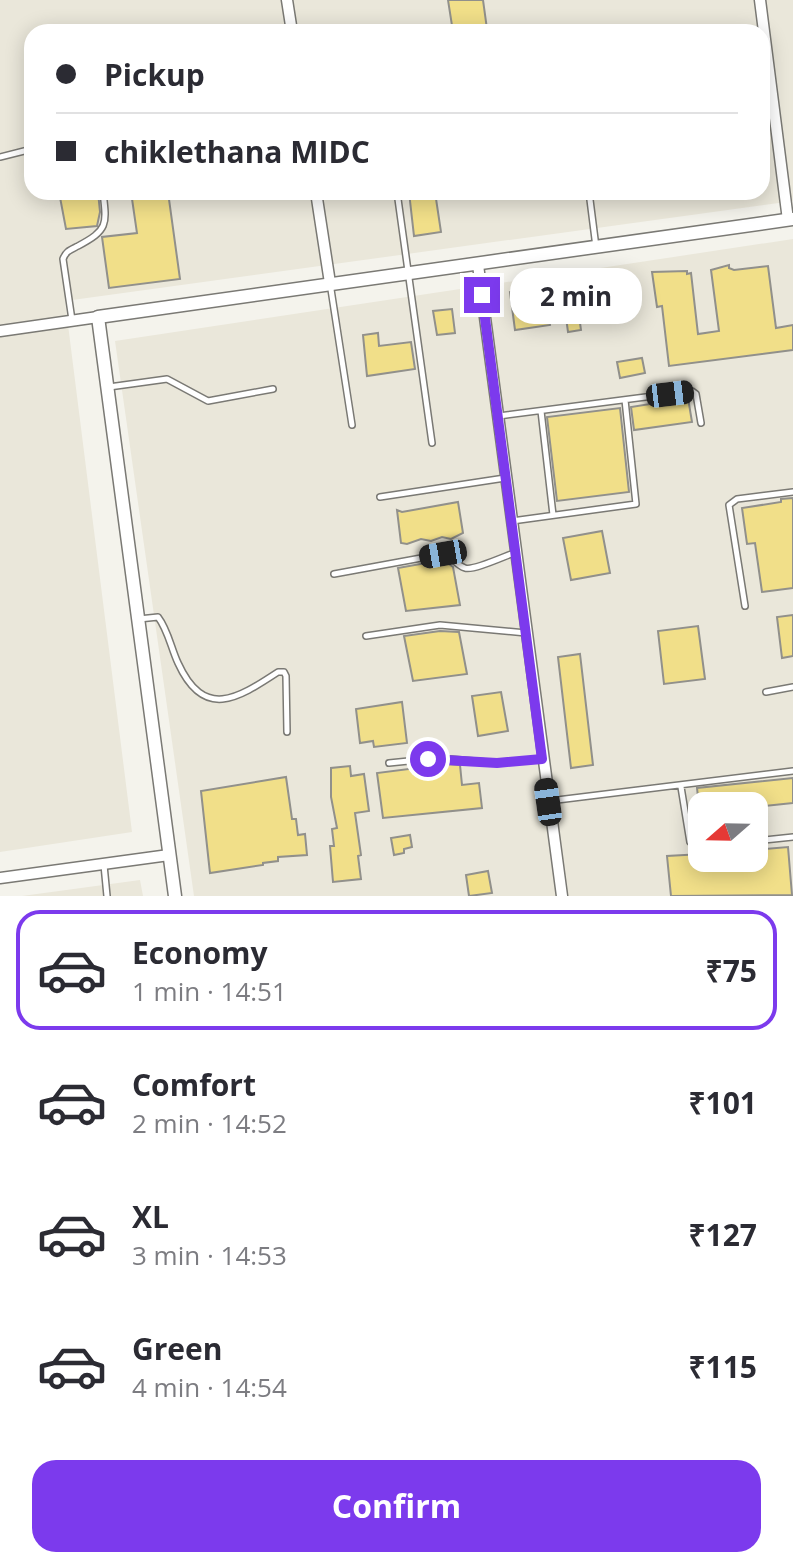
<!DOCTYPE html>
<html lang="en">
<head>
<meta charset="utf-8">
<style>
	:root { --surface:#fff; --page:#f2f2f3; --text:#2b2b33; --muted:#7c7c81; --line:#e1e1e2; --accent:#7c3aed }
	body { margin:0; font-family:"Open Sans",sans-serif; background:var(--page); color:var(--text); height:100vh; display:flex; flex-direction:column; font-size:30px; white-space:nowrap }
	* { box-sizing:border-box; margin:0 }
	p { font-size:26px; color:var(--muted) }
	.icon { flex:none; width:44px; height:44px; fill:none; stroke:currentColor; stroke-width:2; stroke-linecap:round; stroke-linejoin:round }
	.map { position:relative; height:896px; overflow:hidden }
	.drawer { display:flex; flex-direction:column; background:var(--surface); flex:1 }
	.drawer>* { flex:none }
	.banner { position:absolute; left:24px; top:24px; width:746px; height:176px; border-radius:24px; box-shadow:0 4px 20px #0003; display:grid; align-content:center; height:176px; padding:0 32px; background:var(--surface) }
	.needle { width:52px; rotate:250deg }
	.tools { position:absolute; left:688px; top:792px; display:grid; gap:16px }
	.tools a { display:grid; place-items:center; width:80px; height:80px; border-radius:16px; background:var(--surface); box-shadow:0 4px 20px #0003; font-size:40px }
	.end { position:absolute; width:36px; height:36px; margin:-18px; border:10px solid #7c3aed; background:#fff; box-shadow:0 0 0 4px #fff }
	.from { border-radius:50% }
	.bubble { position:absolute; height:56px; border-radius:24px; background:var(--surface); box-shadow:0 4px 20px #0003; font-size:26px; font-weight:700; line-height:56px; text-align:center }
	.car { position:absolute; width:24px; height:48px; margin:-24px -12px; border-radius:10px; box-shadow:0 0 6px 2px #0007; background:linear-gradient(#222 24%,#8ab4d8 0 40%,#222 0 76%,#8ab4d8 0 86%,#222 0) }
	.banner b { display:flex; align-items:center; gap:28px; height:76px; font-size:30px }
	.banner b+b { border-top:2px solid var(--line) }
	.banner i { width:20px; height:20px; background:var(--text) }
	ul { padding:14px 0 0; list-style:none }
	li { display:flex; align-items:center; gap:24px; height:120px; margin:0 16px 12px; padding:0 16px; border:4px solid transparent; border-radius:24px }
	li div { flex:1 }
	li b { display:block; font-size:30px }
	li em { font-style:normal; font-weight:700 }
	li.on { border-color:var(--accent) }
	li>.icon { width:72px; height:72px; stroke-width:1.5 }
	.cta { display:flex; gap:16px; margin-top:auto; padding:16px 32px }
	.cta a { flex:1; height:92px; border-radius:24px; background:var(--accent); color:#fff; font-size:32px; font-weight:700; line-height:92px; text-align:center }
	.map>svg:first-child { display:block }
	.built { fill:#eae7da; fill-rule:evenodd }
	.building { fill:#f1df89; stroke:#91908b; stroke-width:2 }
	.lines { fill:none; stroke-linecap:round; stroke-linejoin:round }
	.service-casing { stroke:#7a7974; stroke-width:8 }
	.minor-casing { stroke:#7a7974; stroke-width:13 }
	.tertiary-casing { stroke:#7a7974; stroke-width:15 }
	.service { stroke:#fff; stroke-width:5 }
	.minor { stroke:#fff; stroke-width:10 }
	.tertiary { stroke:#fff; stroke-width:12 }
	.route { stroke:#7c3aed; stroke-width:10 }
</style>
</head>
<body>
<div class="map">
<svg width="793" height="896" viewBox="0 0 793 896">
	<rect width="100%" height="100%" fill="#f4f3ec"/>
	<path class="built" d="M0,0H793V201L65,301L132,832L0,852ZM32,32H762V192H32Z
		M793,239V896H194L115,341ZM702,806H754V858H702Z
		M140,880L143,896H22Z"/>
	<path class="building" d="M448,0H483L487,29L453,32Z
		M59,192H98L100,212L97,226L66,229Z
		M131,192H168L180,279L109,288L102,237L137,233Z
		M409,192H435L441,232L414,236Z
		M729,265V268L734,270L768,266L776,328L793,325V350L669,366L662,306L657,307L652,272L687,271V274L691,273L698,334L719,331L711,270Z
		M575,287L581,330L568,332L562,288Z
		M544,288L550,325L515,330L510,292Z
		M452,309L455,333L437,335L433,311Z
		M378,333L379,346L411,342L415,369L367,376L363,335Z
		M642,358L645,373L620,378L617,362Z
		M688,398L692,422L634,430L631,407Z
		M620,408L629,492L557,501L547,417Z
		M793,498V588L762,592L755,543L747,544L742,508L781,502V499Z
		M458,502L463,533L451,539L442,537L431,541L421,539L407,544L401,543L397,510L402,512Z
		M602,531L610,573L571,580L563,538Z
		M437,561H445L453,567L460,605L406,611L398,568Z
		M793,615V656L782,658L777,617Z
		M698,626L705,679L664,684L658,631Z
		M440,631L459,632L467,674L413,681L404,636Z
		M580,654L593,765L571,768L558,657Z
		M501,692L508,731L478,736L472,696Z
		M402,702L407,743L374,747L373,741L360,743L356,709Z
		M448,764L460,765L462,785L479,783L482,808L383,818L377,773Z
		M350,766L351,776L364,774L369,811L355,813L361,855L358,856L361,879L333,882L330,846H334L332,829L337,828L331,797V768Z
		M286,777L292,819H296L298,835L305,834L307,855L278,857V861L263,863V865L210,873L201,791Z
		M793,778V803L754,807L699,806L697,788Z
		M410,835L412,847L404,849V853L394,855L391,838Z
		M788,847L792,895L671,896L667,856L702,854V858H754V850Z
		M488,871L492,893L469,896L466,875Z"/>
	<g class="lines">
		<defs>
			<path id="service" d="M0,157L32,149
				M397,192L432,443
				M589,192L596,247
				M330,283L352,425
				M72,320L63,259C66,251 70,250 78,246C108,230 107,225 103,192
				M109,387L167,379L208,401L273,389
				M541,411L553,515
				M499,416L692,391L696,394L701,423
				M380,497L505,478
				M512,521L636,504L625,400
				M334,574L443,554C452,556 456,565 465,568C473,571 505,556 514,553
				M745,606L729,505L737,499L793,492
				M139,619L158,617C168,630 171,648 178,663C204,720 237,699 278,672H284L286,676L287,732
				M366,636L440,625L526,633
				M766,692L793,687
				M389,763L438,758L497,763L542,759
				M681,787L690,842L694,846H702
				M549,801L793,771
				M754,841L793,837
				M104,865L107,896"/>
			<path id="minor" d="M287,0L292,32
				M760,0L788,220
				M316,192L330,283
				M478,265L562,896
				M0,331L98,317
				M0,878L169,855"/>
			<path id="tertiary" d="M175,896L98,317L793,219"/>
		</defs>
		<use href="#service" class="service-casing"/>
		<use href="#minor" class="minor-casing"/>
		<use href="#tertiary" class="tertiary-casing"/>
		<use href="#service" class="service"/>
		<use href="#minor" class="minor"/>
		<use href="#tertiary" class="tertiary"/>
	</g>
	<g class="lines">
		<path class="route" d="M428,759L497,763L542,759L482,295"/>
	</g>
</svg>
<div class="tools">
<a><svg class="needle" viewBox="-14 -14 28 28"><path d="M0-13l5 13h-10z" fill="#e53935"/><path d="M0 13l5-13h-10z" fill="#7c7c81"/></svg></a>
</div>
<i class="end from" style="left:428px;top:759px"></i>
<i class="end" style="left:482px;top:295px"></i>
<div class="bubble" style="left:510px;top:268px;width:132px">2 min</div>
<i class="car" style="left:670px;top:394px;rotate:83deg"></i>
<i class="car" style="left:443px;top:554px;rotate:260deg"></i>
<i class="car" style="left:548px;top:802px;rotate:352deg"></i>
<div class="banner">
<b><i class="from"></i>Pickup</b>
<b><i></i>chiklethana MIDC</b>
</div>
</div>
<section class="drawer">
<ul>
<li class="on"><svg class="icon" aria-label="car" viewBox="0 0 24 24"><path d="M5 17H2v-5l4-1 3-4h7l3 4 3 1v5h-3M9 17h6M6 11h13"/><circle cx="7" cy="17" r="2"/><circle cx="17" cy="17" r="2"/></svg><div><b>Economy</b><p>1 min · 14:51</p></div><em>₹75</em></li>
<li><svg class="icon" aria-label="car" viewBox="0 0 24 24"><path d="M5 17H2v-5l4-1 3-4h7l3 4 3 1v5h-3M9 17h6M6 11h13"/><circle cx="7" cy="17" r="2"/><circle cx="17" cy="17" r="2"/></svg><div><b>Comfort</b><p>2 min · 14:52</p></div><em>₹101</em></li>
<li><svg class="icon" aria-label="car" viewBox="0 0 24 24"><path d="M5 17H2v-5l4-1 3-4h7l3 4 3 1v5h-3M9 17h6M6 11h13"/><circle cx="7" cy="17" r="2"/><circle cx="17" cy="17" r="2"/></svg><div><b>XL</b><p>3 min · 14:53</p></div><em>₹127</em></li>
<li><svg class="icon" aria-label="car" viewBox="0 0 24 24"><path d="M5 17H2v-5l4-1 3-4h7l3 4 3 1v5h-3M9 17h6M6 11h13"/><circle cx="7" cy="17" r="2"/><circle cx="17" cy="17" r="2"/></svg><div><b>Green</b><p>4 min · 14:54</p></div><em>₹115</em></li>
</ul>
<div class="cta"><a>Confirm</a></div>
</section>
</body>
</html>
